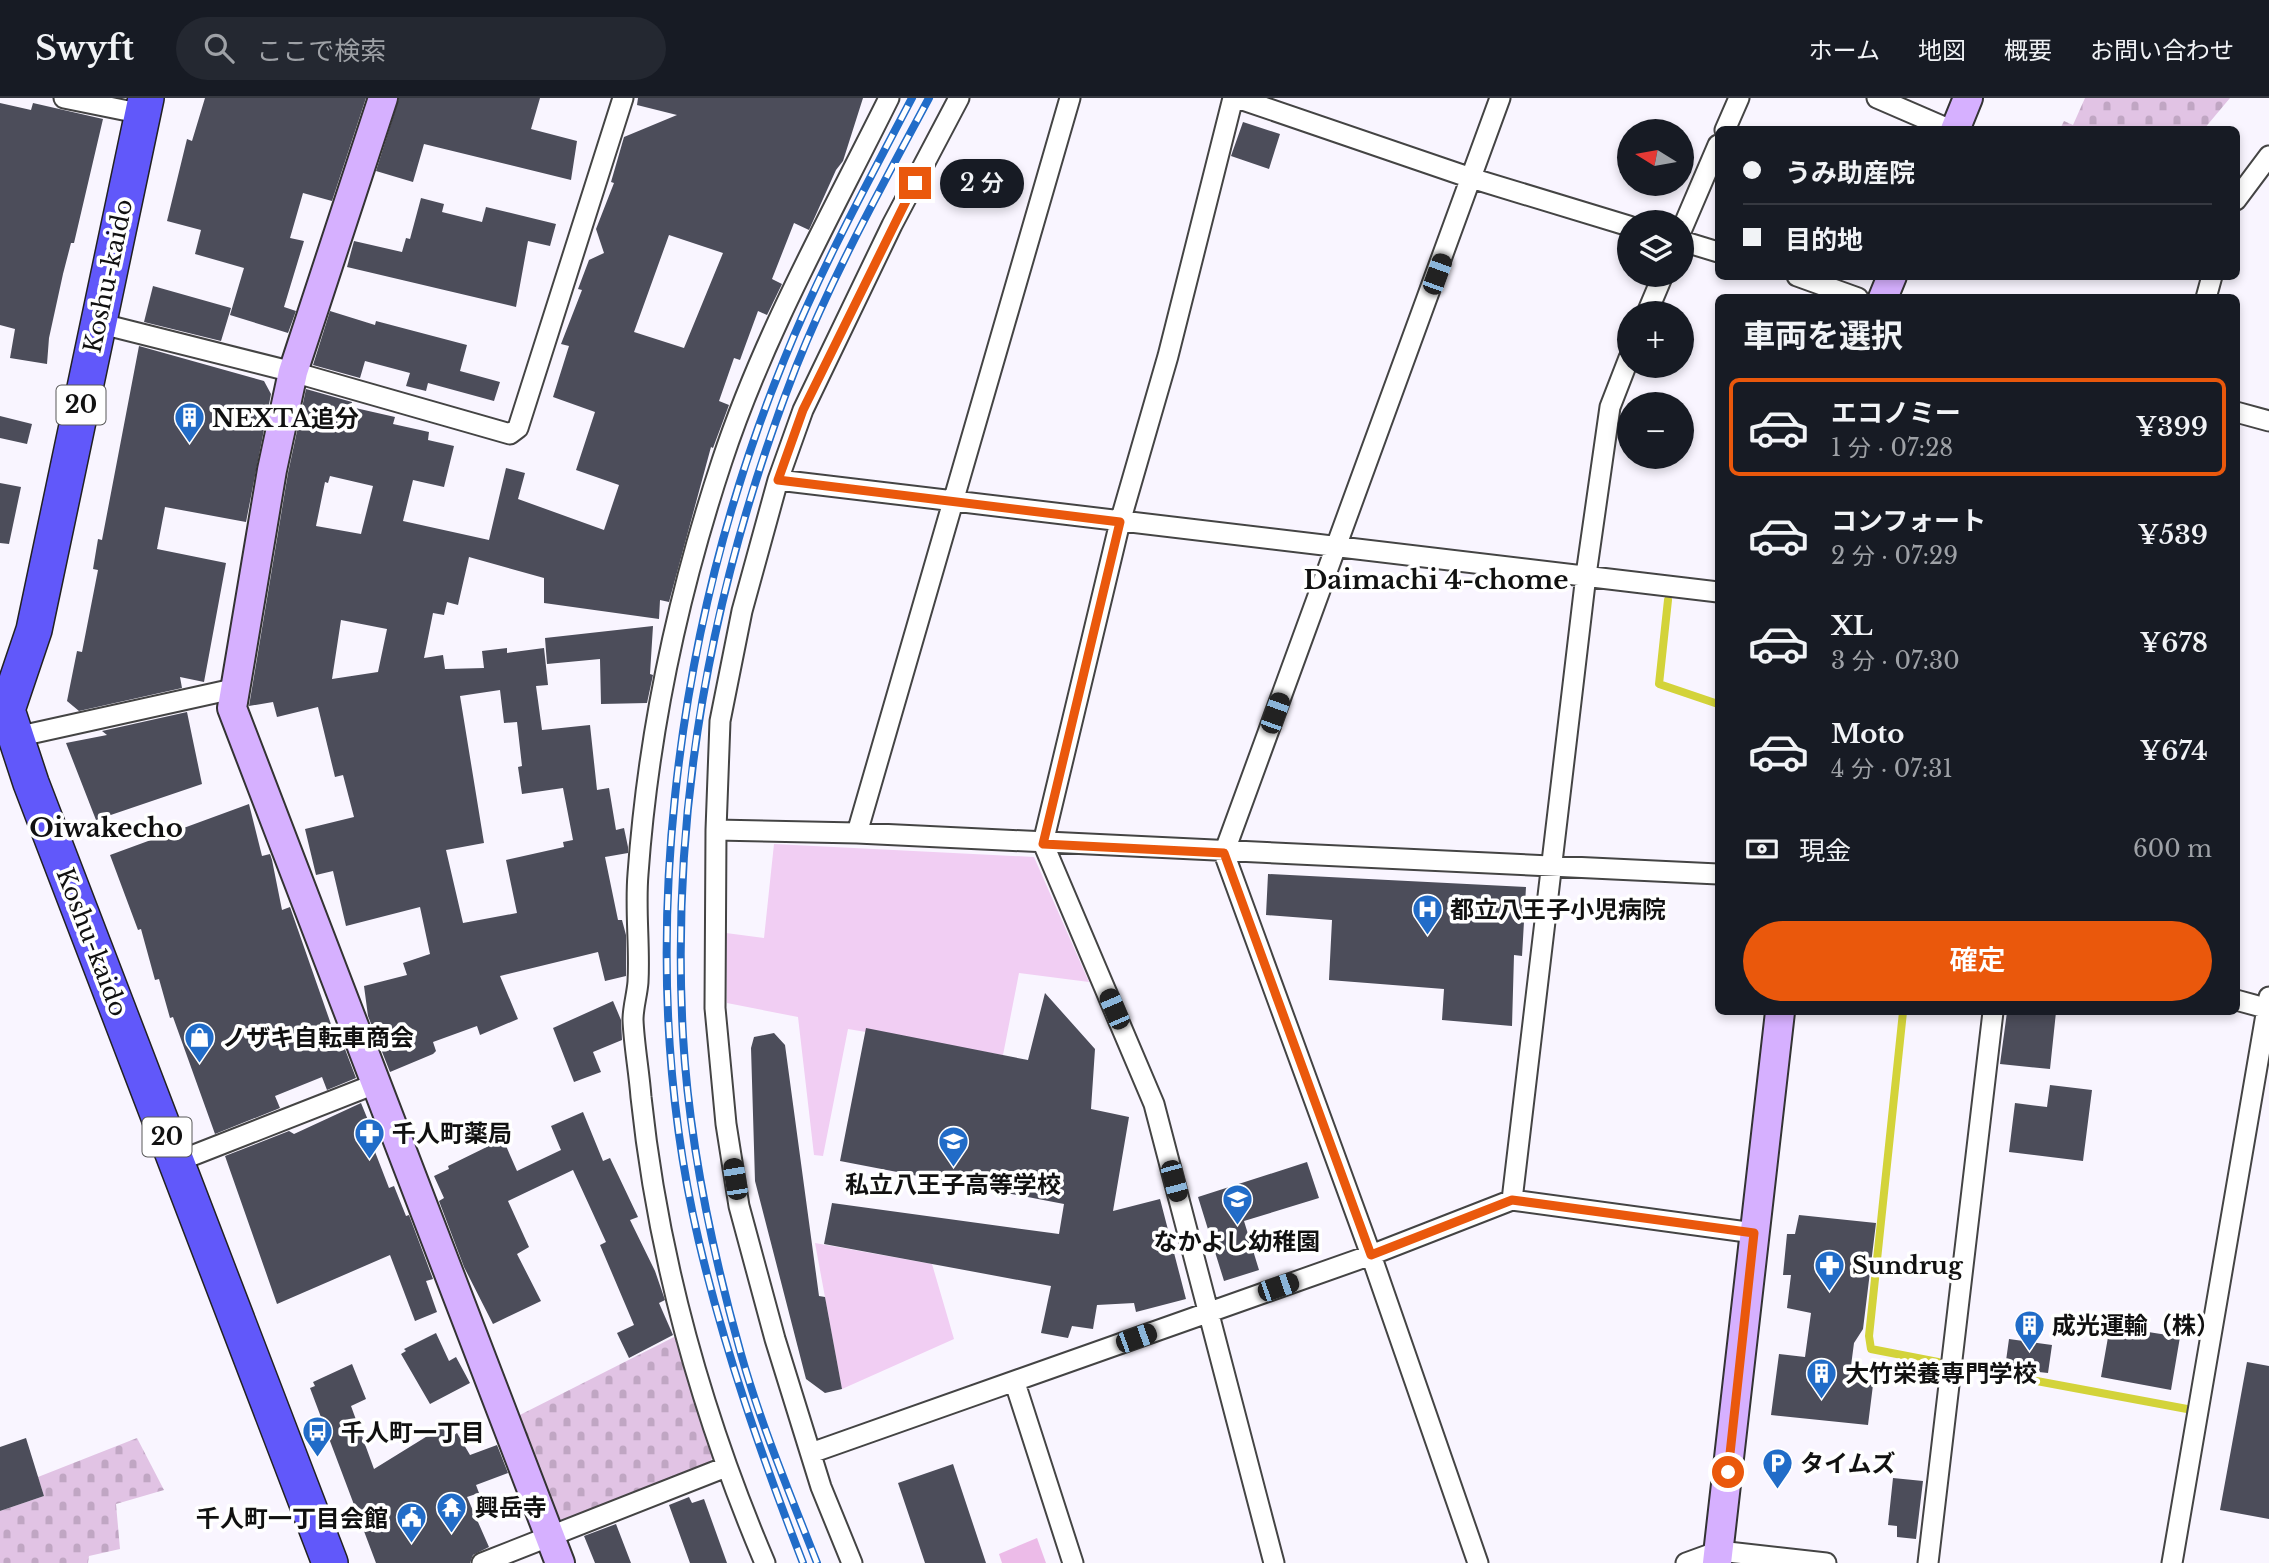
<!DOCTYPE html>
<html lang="ja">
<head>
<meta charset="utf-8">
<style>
	:root { --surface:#171b24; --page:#242831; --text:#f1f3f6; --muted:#9ea1a6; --line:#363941; --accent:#ea580c }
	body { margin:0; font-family:"Libre Baskerville","Noto Sans JP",serif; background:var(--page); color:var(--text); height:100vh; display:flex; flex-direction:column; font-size:26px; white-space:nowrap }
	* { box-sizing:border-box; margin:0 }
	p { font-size:23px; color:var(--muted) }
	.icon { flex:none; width:38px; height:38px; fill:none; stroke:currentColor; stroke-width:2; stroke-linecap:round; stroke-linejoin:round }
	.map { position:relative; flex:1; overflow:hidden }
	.details { position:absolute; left:1715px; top:196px; width:525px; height:721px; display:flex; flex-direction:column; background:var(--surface); border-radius:10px; box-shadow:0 4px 10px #0003 }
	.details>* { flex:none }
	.top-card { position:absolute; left:1715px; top:28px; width:525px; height:154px; border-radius:10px; box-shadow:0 4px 10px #0003; display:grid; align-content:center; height:154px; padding:0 28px; background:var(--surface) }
	.needle { width:46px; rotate:281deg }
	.controls { position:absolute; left:1617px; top:21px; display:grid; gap:14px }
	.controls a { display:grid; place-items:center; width:77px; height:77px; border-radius:50%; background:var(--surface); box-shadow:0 4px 10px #0003; font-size:35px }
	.end { position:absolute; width:32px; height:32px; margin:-16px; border:9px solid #ea580c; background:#fff; box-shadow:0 0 0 4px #fff }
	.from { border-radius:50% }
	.bubble { position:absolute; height:49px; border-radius:24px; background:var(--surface); box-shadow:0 4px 10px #0003; font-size:23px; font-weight:600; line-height:49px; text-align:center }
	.car { position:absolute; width:21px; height:42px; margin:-21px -10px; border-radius:9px; box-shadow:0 0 5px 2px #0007; background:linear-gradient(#222 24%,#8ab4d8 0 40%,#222 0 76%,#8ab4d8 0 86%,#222 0) }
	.top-card b { display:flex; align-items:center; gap:24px; height:66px; font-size:26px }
	.top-card b+b { border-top:2px solid var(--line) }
	.top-card i { width:18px; height:18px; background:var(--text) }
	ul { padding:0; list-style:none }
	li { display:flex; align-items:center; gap:21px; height:98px; margin:0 14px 10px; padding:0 14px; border:4px solid transparent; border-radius:10px }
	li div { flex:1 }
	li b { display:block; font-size:26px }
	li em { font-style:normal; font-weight:600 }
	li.current { border-color:var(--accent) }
	li>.icon { width:63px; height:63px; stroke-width:1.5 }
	h2 { padding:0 28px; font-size:32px; line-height:84px }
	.pay { display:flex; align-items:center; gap:18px; height:77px; padding:0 28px; font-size:26px }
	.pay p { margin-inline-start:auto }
	.button { display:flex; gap:14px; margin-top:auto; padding:14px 28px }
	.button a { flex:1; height:80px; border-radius:42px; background:var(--accent); color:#fff; font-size:28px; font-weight:600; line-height:80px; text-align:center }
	header { display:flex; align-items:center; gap:42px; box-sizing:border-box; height:98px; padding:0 35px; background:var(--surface); border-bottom:2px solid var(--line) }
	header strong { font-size:33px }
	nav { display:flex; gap:38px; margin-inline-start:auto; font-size:24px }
	.search { width:490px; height:63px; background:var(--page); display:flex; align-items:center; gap:18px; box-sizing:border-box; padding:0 24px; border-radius:38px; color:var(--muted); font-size:26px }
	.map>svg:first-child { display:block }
	.green { fill:#ecbbe8 }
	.cemetery { fill:url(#cemetery-stones) }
	.pitch { fill:#f1cef3 }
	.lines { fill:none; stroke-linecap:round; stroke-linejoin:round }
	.stream { stroke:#d3d33a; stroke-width:8 }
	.building { fill:#4c4d5a; fill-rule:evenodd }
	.street-casing { stroke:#444; stroke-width:23 }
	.secondary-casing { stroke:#333; stroke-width:32 }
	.highway-casing { stroke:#222; stroke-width:38 }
	.street { stroke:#fff; stroke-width:19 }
	.secondary { stroke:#d6b0ff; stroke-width:28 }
	.highway { stroke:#6158fa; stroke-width:35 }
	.rail-casing { stroke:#216cc8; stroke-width:8 }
	.rail { stroke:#fff; stroke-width:5; stroke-dasharray:16; stroke-linecap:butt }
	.route { stroke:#ea580c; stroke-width:9 }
	.labels { text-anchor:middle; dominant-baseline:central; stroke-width:7; stroke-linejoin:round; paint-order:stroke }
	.shield { fill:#fff; stroke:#585858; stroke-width:2 }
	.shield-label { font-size:23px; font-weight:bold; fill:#111 }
	.street-label { font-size:24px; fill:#111; stroke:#fff }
	.poi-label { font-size:24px; font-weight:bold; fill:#111; stroke:#fff; text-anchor:start }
	.neighbourhood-label { font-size:26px; font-weight:bold; fill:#111; stroke:#fff }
</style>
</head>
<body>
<header>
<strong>Swyft</strong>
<div class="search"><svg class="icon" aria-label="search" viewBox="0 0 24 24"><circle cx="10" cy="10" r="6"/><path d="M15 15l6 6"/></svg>ここで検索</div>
<nav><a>ホーム</a><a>地図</a><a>概要</a><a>お問い合わせ</a></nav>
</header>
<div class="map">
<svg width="2269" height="1465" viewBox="0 0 2269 1465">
	<defs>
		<pattern id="cemetery-stones" width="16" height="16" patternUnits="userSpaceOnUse" patternTransform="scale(1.75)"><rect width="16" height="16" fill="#e1c3e4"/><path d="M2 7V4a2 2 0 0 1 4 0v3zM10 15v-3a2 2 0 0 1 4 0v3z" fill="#c0a6c3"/></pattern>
	</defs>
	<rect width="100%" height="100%" fill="#f9f5ff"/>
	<path class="green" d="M1037,1440L1046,1465H1002L999,1456Z"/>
	<path class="cemetery" d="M2085,0H2230L2204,31H2060L2064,23L2073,27Z
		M678,1237L714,1356L710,1364L549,1436L506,1324Z
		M137,1340L164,1392L116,1406L120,1451L89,1458L88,1465H0V1413L44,1398L38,1379Z"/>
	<path class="pitch" d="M774,746L1034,759L1089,884L1019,875L1003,957L848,931L823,1058L814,1057L798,919L727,905L726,835L764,840Z
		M815,1145L932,1166L954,1241L842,1291Z"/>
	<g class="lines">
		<path class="stream" d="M1668,502L1659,586L1718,606
			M1903,914L1869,1238L1871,1251L1938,1264
			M1962,1269L2187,1311"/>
	</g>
	<path class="building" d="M205,0H366L332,103L303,95L290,140L304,143L284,209L296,213L288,235L230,217L244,170L195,156L201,132L167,123L187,41L192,43Z
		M399,0H540L531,31L577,43L571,82L424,46L413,84L376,73Z
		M638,0H863L843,63L836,72L809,132L794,125L772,181L782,186L767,217L758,213L740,262L734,260L719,303L729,307L713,350L711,349L669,504L660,502L659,521L544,505V480L469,459L458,507L447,504L444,517L433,515L424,560L443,557L445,571L484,570L482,553L507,550V555L544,550L548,587L536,588L542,632L590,627L597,692L609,690L616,732L624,730L628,749V755L605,759L618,822H622L626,837V878L605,883L598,854L500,878L518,921L480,937L477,928L433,944L436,953L433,956L390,974L368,918L364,888L407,877L403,865L430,856L420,809L346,828L333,773L316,777L305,731L354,719L343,677L335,679L318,609L277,619L273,604L249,608L288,375L306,291L352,304L351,309L395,319L393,326L429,334L428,342L454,348L444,389L413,382L403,423L489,442L506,370L525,375L518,401L604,432L619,387L576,372L595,314L553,299L569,248L561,246L582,192L578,191L589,162L604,155L596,131L614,85L611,84L624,39L677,17L637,7ZM669,137L723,155L684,250L634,234ZM330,378L373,388L361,436L316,428L325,384L328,385ZM341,522L387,531L378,574L332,581ZM500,592L504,625L517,624L522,668L518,669L522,696L563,690L573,742L563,744L564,749L506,762L517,815L463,825L446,752L484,745L460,598Z
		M0,5L31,12L33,5L103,21L74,145H71L63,176L49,240L47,266L10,260L15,231L0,227Z
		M1243,24L1280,36L1269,71L1231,58Z
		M421,100L444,106L442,114L482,124L486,109L556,126L550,148L528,143L516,209L347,169L354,143L402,154L406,140L410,141Z
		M153,188L231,210L221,243L144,224Z
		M330,213L375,227L376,223L467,247L460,273L500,284L494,303L428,285L426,293L406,288L410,275L365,263L360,280L313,267Z
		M139,248L264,283L271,296L246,424L165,409L157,451L226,465L204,584L180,579L182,590L79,613L67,603L77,553L82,554L98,472L93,471L98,441L102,442Z
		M0,318L32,326L27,346L0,340Z
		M0,385L21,389L9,446L0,445Z
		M653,528L650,576L653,577L647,605L601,606L600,561L547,566L545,540Z
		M187,614L202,686L96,722L66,645L107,637L102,633Z
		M249,706L262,758L270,756L272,762L282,812L290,809L333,932L337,930L356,980L327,992L322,979L275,998L280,1010L215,1036L173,919L170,920L159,881L155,882L141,831L138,832L110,757Z
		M1268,776L1526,789L1522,858L1514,857L1512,928L1442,922L1444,891L1329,882L1332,822L1266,817Z
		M1045,895L1095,951L1091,1011L1129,1019L1113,1113L1160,1101L1186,1201L1136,1214L1134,1205L1097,1207L1093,1231L1072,1228L1068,1240L1041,1235L1051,1188L824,1146L832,1105L1059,1136L1064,1106L840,1063L866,930L1028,962Z
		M613,903L621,922L622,942L593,954L601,974L574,984L553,930Z
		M2007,914H2056L2050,971L2000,966Z
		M774,935L785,947L819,1198L825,1199L842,1291L825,1295L806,1281L755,1083L751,950L754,939Z
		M2050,987L2092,992L2083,1063L2009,1054L2015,1005L2047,1009Z
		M361,1005L377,1044L372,1046L389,1090L394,1088L406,1118L409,1117L433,1181L426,1183L437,1214L415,1223L390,1157L277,1206L225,1058L289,1033L294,1036Z
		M583,1014L603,1063L610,1060L638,1119L630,1122L655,1173L665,1202L659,1205L673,1237L629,1260L617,1235L634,1227L600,1147L606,1144L573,1072L508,1103L529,1149L517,1156L541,1203L493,1226L464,1169L439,1103L444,1100L434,1078L449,1071L448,1068L503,1041L517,1073L561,1052L551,1028Z
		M1307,1064L1319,1100L1244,1123L1259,1172L1224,1183L1198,1099Z
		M1799,1117L1876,1125L1863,1231L1854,1245L1849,1283L1873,1287L1868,1327L1771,1317L1779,1256L1805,1259L1811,1215L1787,1210L1791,1177H1783L1787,1136H1795Z
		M2110,1228L2180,1239L2171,1292L2101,1279Z
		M436,1235L449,1263L456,1259L470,1285L430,1306L401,1256L406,1253L404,1251Z
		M2009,1241L2052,1247L2048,1275L2005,1270Z
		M2247,1264L2269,1268V1421L2220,1412Z
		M352,1266L366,1301L351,1308L374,1371L442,1329L450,1340L457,1335L470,1357L497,1347L508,1375L476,1387L479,1395L467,1399L489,1449L473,1457L470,1465H376L310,1290L315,1288L313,1284Z
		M26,1340L44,1398L0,1413V1349Z
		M953,1366L986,1465H925L898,1385Z
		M1893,1380L1923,1383L1916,1441L1897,1439V1428L1888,1427Z
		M689,1399L692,1405L704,1401L727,1465H690L669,1407Z
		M616,1426L631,1465H595L584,1438Z"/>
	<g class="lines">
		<defs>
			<path id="street" d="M64,0L143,16
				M1233,0L1168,258L1120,424L1043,745L1154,1006L1274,1465
				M1237,0L1471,80L1629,128
				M1877,0L1951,32
				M1725,32L1739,0
				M2236,102L2269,58
				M1682,131L1718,47
				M1682,143L1718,154
				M1797,178L1858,200
				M2206,200L2212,178
				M1647,215L1663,177
				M98,225L293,274L510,336L518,330L623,0
				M2236,314L2269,323
				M778,382L1718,494
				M16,639L233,591
				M716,732L857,735L1718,776
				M857,735L1070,0
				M2236,902L2269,911
				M176,1064L375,986
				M1512,1102L1586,477L1610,309L1629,260
				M1015,1285L1073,1465
				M811,1355L1371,1157L1512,1102L1754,1135
				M482,1465L726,1369
				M765,1465C702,1317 658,1159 641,999C639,973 634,947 633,922C633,909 637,897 638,884C640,848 635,812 638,776C648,636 678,496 722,363C764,236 830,119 889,0
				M852,1465L821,1389L775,1241L739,1108L726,1026L715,910L716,732L720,623L742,513L778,382L803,312L892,127L959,0
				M1478,1465L1371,1157L1224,755L1500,0
				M1686,1465L1719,1453L1826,1465
				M1928,1465L1993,914
				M2172,1465L2269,899"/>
			<path id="secondary" d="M383,0L293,274L272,372L232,610L560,1465
				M1955,32L1968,0
				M1883,200L1892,178
				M1717,1465L1780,914"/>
			<path id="highway" d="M146,0L34,532L7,612L31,685L330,1465"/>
		</defs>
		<use href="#street" class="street-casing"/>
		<use href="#secondary" class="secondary-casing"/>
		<use href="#highway" class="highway-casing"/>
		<use href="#street" class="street"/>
		<use href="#secondary" class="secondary"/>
		<use href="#highway" class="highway"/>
		<defs>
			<path id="rail" d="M803,1465C762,1359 725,1254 699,1144C632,859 674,531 784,262C820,172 867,86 912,0
				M817,1465C790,1396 761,1327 741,1256C712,1153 689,1045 683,938C670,706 712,485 796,269C833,176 882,88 929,0"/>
		</defs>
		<use href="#rail" class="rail-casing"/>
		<use href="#rail" class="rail"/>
	</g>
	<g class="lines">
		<path class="route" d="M915,85L803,312L778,382L1120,424L1043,746L1224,755L1371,1157L1512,1102L1754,1135L1728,1374"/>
	</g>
	<defs>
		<symbol id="building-pin" viewBox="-11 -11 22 30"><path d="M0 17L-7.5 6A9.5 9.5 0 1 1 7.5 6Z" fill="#216cc8" stroke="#fff"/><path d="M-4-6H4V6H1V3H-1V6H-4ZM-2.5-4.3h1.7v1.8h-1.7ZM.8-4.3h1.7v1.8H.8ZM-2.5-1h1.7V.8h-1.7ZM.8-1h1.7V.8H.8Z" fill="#fff"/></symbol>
		<symbol id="hospital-pin" viewBox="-11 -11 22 30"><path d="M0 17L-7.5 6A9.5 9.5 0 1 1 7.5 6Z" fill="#216cc8" stroke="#fff"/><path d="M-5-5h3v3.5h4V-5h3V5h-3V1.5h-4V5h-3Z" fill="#fff"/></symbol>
		<symbol id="shop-pin" viewBox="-11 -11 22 30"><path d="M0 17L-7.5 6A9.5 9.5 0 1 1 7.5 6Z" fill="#216cc8" stroke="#fff"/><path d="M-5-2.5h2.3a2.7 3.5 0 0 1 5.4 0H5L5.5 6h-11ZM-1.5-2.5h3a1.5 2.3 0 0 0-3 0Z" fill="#fff"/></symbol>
		<symbol id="pharmacy-pin" viewBox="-11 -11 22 30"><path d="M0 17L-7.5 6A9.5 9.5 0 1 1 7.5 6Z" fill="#216cc8" stroke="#fff"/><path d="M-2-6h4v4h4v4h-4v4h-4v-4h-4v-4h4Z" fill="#fff"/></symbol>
		<symbol id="school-pin" viewBox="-11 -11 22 30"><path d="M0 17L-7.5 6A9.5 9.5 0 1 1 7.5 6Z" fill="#216cc8" stroke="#fff"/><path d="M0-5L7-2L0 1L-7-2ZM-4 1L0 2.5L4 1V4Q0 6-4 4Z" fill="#fff"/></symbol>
		<symbol id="bus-pin" viewBox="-11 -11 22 30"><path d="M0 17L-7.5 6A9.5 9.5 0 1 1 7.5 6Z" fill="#216cc8" stroke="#fff"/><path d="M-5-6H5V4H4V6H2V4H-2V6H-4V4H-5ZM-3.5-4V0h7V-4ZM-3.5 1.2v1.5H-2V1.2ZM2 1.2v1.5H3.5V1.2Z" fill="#fff"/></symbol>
		<symbol id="parking-pin" viewBox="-11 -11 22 30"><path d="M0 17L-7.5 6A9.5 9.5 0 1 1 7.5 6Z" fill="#216cc8" stroke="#fff"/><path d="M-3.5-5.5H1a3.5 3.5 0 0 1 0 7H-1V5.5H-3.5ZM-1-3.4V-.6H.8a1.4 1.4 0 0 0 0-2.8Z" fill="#fff"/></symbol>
		<symbol id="temple-pin" viewBox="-11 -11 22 30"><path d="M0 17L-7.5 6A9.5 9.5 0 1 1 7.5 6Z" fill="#216cc8" stroke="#fff"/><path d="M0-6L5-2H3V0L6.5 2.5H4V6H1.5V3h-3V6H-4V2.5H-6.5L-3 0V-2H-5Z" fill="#fff"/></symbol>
		<symbol id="civic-pin" viewBox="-11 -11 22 30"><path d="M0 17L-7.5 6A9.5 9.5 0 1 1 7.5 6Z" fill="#216cc8" stroke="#fff"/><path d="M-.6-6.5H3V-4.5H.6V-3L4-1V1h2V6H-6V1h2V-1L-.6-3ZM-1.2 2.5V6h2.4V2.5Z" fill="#fff"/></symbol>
	</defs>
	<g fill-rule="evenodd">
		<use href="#building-pin" x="172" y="302" width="35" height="47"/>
		<use href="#hospital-pin" x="1410" y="794" width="35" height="47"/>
		<use href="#shop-pin" x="182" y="922" width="35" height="47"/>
		<use href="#pharmacy-pin" x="352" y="1018" width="35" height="47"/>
		<use href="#school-pin" x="936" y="1026" width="35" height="47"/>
		<use href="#school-pin" x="1220" y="1084" width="35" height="47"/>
		<use href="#pharmacy-pin" x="1812" y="1150" width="35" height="47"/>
		<use href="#building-pin" x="2012" y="1210" width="35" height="47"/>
		<use href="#building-pin" x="1804" y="1258" width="35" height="47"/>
		<use href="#bus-pin" x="300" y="1316" width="35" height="47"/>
		<use href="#parking-pin" x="1760" y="1348" width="35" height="47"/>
		<use href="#temple-pin" x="434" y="1392" width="35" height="47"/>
		<use href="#civic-pin" x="394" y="1402" width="35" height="47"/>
	</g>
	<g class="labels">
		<g class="shield">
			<rect x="56.5" y="287.5" width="49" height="39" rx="5"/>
			<rect x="142.5" y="1019.5" width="49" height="39" rx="5"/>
		</g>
		<g class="shield-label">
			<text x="81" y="307">20</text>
			<text x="167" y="1039">20</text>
		</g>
		<g class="street-label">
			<text transform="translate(108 178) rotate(-78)">Koshu-kaido</text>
			<text transform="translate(92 844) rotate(69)">Koshu-kaido</text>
		</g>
		<g class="poi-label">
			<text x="212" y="320">NEXTA追分</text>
			<text x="1450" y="811">都立八王子小児病院</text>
			<text x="222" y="939">ノザキ自転車商会</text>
			<text x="392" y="1035">千人町薬局</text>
			<text x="953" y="1086" text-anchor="middle">私立八王子高等学校</text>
			<text x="1237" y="1143" text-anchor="middle">なかよし幼稚園</text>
			<text x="1852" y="1167">Sundrug</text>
			<text x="2052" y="1227">成光運輸（株）</text>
			<text x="1845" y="1275">大竹栄養専門学校</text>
			<text x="341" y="1334">千人町一丁目</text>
			<text x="1800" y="1365">タイムズ</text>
			<text x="475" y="1409">興岳寺</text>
			<text x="388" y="1420" text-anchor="end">千人町一丁目会館</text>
		</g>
		<g class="neighbourhood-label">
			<text x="1436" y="482">Daimachi 4-chome</text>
			<text x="106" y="730">Oiwakecho</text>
		</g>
	</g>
</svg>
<div class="controls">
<a><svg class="needle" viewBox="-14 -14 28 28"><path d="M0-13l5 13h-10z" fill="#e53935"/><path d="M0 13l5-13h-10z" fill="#9ea1a6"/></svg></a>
<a><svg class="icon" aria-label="layers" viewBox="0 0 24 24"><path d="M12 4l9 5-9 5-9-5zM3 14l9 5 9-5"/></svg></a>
<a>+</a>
<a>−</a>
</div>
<i class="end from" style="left:1728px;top:1374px"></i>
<i class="end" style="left:915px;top:85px"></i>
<div class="bubble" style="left:940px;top:61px;width:84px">2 分</div>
<i class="car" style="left:1437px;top:176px;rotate:20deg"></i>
<i class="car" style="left:1275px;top:615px;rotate:20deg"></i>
<i class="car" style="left:1114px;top:911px;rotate:337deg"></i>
<i class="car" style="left:735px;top:1081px;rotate:351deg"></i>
<i class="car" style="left:1174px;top:1083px;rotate:165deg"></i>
<i class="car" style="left:1278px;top:1189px;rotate:71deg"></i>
<i class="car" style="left:1136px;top:1240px;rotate:70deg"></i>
<div class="top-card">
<b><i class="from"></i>うみ助産院</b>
<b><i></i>目的地</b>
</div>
<section class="details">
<h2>車両を選択</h2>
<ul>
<li class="current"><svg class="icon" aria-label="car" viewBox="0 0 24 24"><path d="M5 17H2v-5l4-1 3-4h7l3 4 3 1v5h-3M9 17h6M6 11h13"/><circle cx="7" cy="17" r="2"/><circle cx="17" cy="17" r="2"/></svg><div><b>エコノミー</b><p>1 分 · 07:28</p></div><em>¥399</em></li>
<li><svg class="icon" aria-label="car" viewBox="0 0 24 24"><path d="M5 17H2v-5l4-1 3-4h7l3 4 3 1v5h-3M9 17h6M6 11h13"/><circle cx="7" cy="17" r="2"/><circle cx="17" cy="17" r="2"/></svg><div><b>コンフォート</b><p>2 分 · 07:29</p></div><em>¥539</em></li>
<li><svg class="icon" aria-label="car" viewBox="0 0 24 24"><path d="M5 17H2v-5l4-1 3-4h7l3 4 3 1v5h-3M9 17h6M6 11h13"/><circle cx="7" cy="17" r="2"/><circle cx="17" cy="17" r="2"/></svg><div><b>XL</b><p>3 分 · 07:30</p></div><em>¥678</em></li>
<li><svg class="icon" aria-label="car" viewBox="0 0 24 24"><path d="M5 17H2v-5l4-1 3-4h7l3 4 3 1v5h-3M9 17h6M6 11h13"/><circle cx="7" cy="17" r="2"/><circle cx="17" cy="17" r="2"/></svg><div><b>Moto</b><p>4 分 · 07:31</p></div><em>¥674</em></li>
</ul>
<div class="pay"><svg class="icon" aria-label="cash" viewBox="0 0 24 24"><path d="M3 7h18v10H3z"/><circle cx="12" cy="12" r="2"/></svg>現金<p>600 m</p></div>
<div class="button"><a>確定</a></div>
</section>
</div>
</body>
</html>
